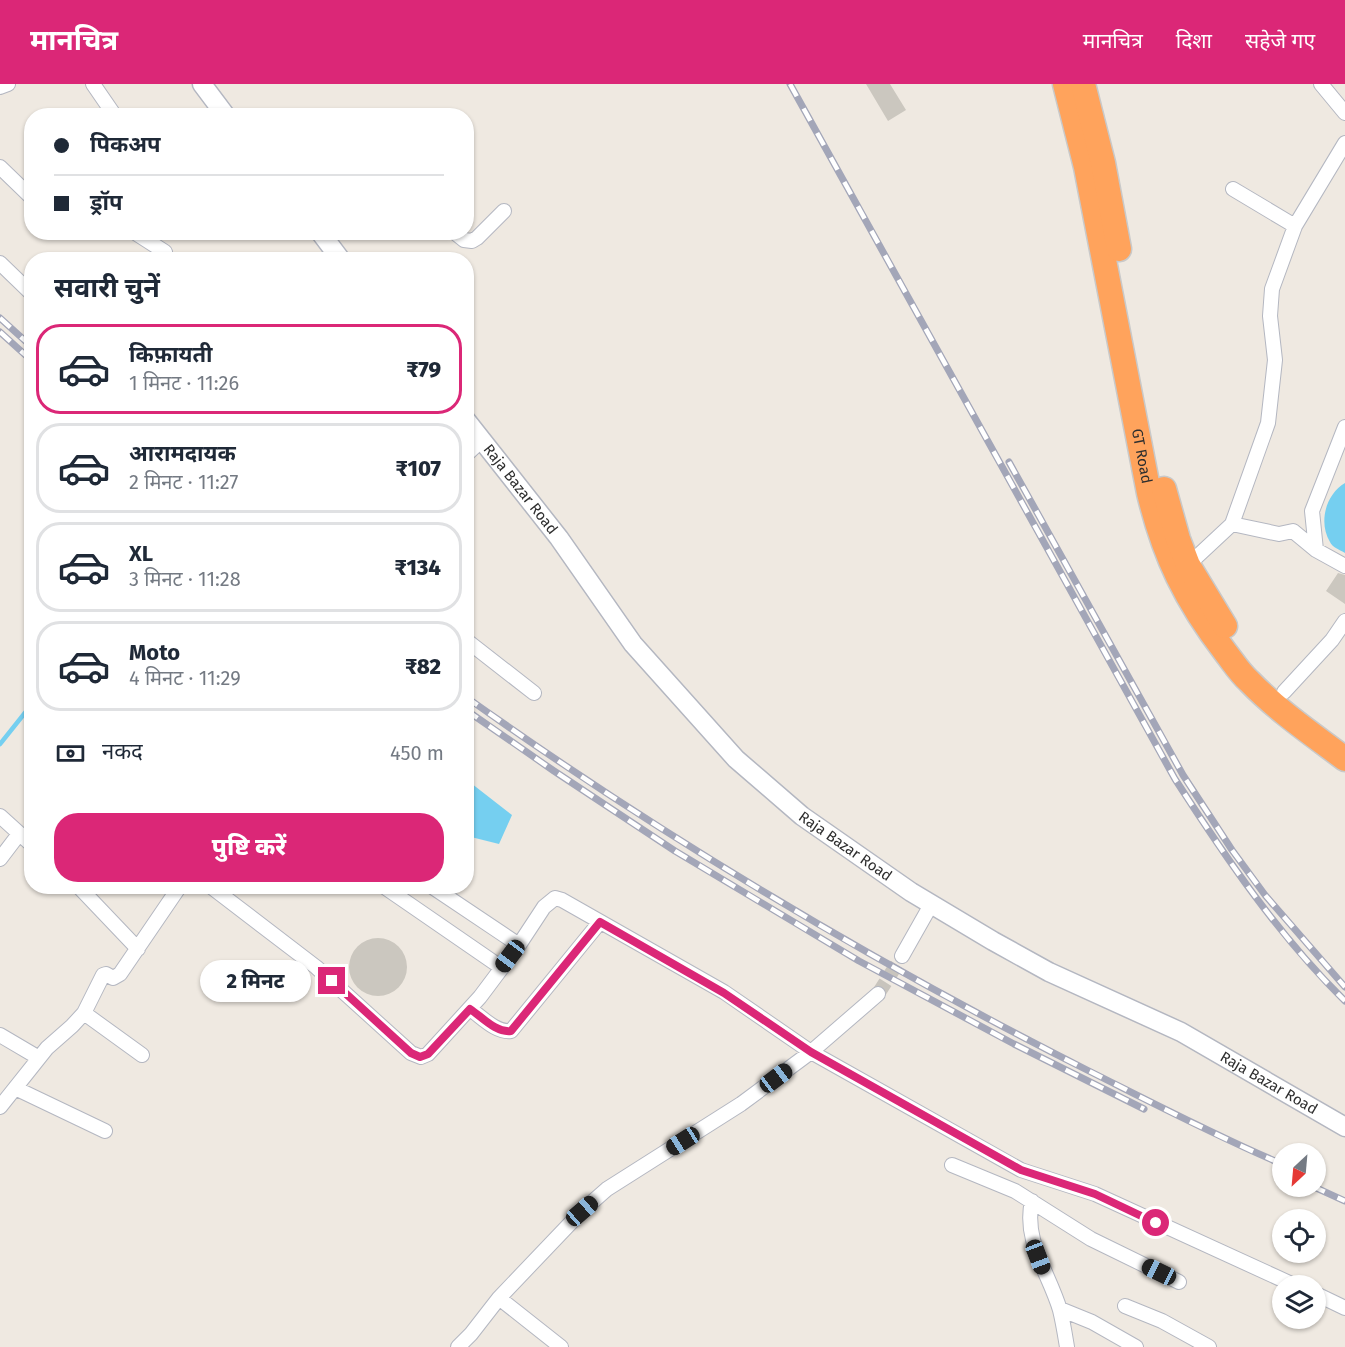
<!DOCTYPE html>
<html lang="hi">
<head>
<meta charset="utf-8">
<style>
	:root { --surface:#fff; --page:#f6f6f7; --text:#1f2937; --muted:#747a83; --line:#e0e1e3; --accent:#db2777 }
	body { margin:0; font-family:"Fira Sans","Noto Sans Devanagari",sans-serif; background:var(--page); color:var(--text); height:100vh; display:flex; flex-direction:column; font-size:22px; white-space:nowrap }
	* { box-sizing:border-box; margin:0 }
	p { font-size:20px; color:var(--muted) }
	.icon { flex:none; width:33px; height:33px; fill:none; stroke:currentColor; stroke-width:2; stroke-linecap:round; stroke-linejoin:round }
	.map { position:relative; flex:1; overflow:hidden }
	.drawer { position:absolute; left:24px; top:168px; width:450px; height:642px; display:flex; flex-direction:column; background:var(--surface); border-radius:24px; box-shadow:0 2px 4px #0004 }
	.drawer>* { flex:none }
	.banner { position:absolute; left:24px; top:24px; width:450px; height:132px; border-radius:24px; box-shadow:0 2px 4px #0004; display:grid; align-content:center; height:132px; padding:0 30px; background:var(--surface) }
	.needle { width:39px; rotate:206deg }
	.buttons { position:absolute; left:1272px; top:1059px; display:grid; gap:12px }
	.buttons a { display:grid; place-items:center; width:54px; height:54px; border-radius:50%; background:var(--surface); box-shadow:0 2px 4px #0004; font-size:30px }
	.end { position:absolute; width:27px; height:27px; margin:-14px; border:8px solid #db2777; background:#fff; box-shadow:0 0 0 3px #fff }
	.from { border-radius:50% }
	.bubble { position:absolute; height:42px; border-radius:21px; background:var(--surface); box-shadow:0 2px 4px #0004; font-size:20px; font-weight:800; line-height:42px; text-align:center }
	.car { position:absolute; width:18px; height:36px; margin:-18px -9px; border-radius:8px; box-shadow:0 0 4px 2px #0007; background:linear-gradient(#222 24%,#8ab4d8 0 40%,#222 0 76%,#8ab4d8 0 86%,#222 0) }
	.banner b { display:flex; align-items:center; gap:21px; height:57px; font-size:22px }
	.banner b+b { border-top:2px solid var(--line) }
	.banner i { width:15px; height:15px; background:var(--text) }
	ul { padding:0; list-style:none }
	li { display:flex; align-items:center; gap:18px; height:90px; margin:0 12px 9px; padding:0 18px; border:3px solid var(--line); border-radius:24px }
	li div { flex:1 }
	li b { display:block; font-size:22px }
	li em { font-style:normal; font-weight:800 }
	li.on { border-color:var(--accent) }
	li>.icon { width:54px; height:54px; stroke-width:1.5 }
	h2 { padding:0 30px; font-size:27px; line-height:72px }
	.pay { display:flex; align-items:center; gap:15px; height:66px; padding:0 30px; font-size:22px }
	.pay p { margin-inline-start:auto }
	.primary-button { display:flex; gap:12px; margin-top:auto; padding:12px 30px }
	.primary-button a { flex:1; height:69px; border-radius:24px; background:var(--accent); color:#fff; font-size:24px; font-weight:800; line-height:69px; text-align:center }
	header { display:flex; align-items:center; gap:36px; box-sizing:border-box; height:84px; padding:0 30px; background:var(--accent); color:#fff }
	header strong { font-size:28px }
	nav { display:flex; gap:33px; margin-inline-start:auto; font-size:21px }
	.map>svg:first-child { display:block }
	.water { fill:#75cff0 }
	.lines { fill:none; stroke-linecap:round; stroke-linejoin:round }
	.stream { stroke:#75cff0; stroke-width:4.5 }
	.building { fill:#cbc7bf }
	.street-tunnel { stroke:#c8c4bd; stroke-width:14; stroke-dasharray:14 7; stroke-linecap:butt }
	.street-casing { stroke:#b4b7c1; stroke-width:16 }
	.secondary-casing { stroke:#b4b7c1; stroke-width:21 }
	.highway-casing { stroke:#c9c9c9; stroke-width:27 }
	.street { stroke:#fff; stroke-width:14 }
	.secondary { stroke:#fff; stroke-width:18 }
	.highway { stroke:#ffa35c; stroke-width:24 }
	.rail-casing { stroke:#a3a6b8; stroke-width:7 }
	.rail { stroke:#fff; stroke-width:4.5; stroke-dasharray:14; stroke-linecap:butt }
	.route { stroke:#db2777; stroke-width:8 }
	.labels { text-anchor:middle; dominant-baseline:central; stroke-width:5; stroke-linejoin:round; paint-order:stroke }
	.street-label { font-size:15px; fill:#2e2e2e; stroke:#fff }
</style>
</head>
<body>
<header>
<strong>मानचित्र</strong>
<nav><a>मानचित्र</a><a>दिशा</a><a>सहेजे गए</a></nav>
</header>
<div class="map">
<svg width="1345" height="1263" viewBox="0 0 1345 1263">
	<rect width="100%" height="100%" fill="#efe9e1"/>
	<path class="water" d="M1345,399V469C1340,466 1332,463 1330,458C1318,438 1326,410 1345,399Z
		M467,696L512,731L499,760L467,752Z"/>
	<g class="lines">
		<path class="stream" d="M0,660L32,620"/>
	</g>
	<path class="building" d="M866,0H890L906,26L888,37Z
		M1338,489L1345,491V520L1326,507Z
		M349 883a29 29 0 1 1 58 0a29 29 0 1 1-58 0Z"/>
	<g class="lines">
		<path class="street-tunnel" d="M878,910L902,872"/>
		<defs>
			<path id="street" d="M93,0L115,32
				M1321,0L1345,29
				M0,3L8,0
				M0,83L32,114
				M1233,105L1295,142
				M134,148L165,168
				M454,148L464,156L472,157L477,154L504,127
				M0,179L32,210
				M466,371L482,356
				M1232,440L1279,450L1293,447L1316,466L1345,482
				M1316,466L1312,427L1345,343
				M1183,483L1188,481L1232,440L1268,339L1275,276L1270,232L1272,205L1295,142L1345,59
				M466,556L534,609
				M1284,608L1332,556L1345,537
				M0,732L32,761
				M0,775L19,750
				M78,802L138,865
				M210,802L316,883L411,969L421,973L428,970L480,913L519,861
				M383,802L502,884
				M431,802L519,861L544,823L555,814L562,816L724,908L811,968L1021,1086L1095,1110L1296,1202
				M902,872L932,819
				M470,925C482,933 496,949 511,947L600,838
				M84,929L142,971
				M0,951L39,974
				M15,1004L105,1047
				M0,1023L47,964L72,942L84,929L103,891L106,890L113,894L120,890L180,802
				M952,1081L1015,1107L1091,1155L1179,1198
				M1032,1117C1023,1157 1049,1189 1060,1226C1063,1238 1065,1251 1067,1263
				M1316,1210L1345,1224
				M499,1214L561,1263
				M1125,1222L1162,1237L1209,1263
				M1060,1225L1092,1238L1136,1263
				M458,1263L471,1250L499,1214L582,1127L607,1105L741,1020L811,968L878,910"/>
			<g id="secondary">
				<path d="M202,0L226,32"/>
				<path d="M320,148L341,176"/>
				<path id="s1" d="M466,336L559,454L633,560L736,675L802,732L911,808L993,857L1049,888L1181,948L1345,1043"/>
			</g>
			<g id="highway">
				<path id="s2" d="M1065,0L1086,83L1149,409C1164,472 1186,517 1226,569C1233,578 1240,589 1249,597C1278,627 1312,650 1345,675"/>
				<path d="M1083,0L1103,79L1119,165"/>
				<path d="M1164,405L1178,455L1188,481L1225,542"/>
			</g>
		</defs>
		<use href="#street" class="street-casing"/>
		<use href="#secondary" class="secondary-casing"/>
		<use href="#highway" class="highway-casing"/>
		<use href="#street" class="street"/>
		<use href="#secondary" class="secondary"/>
		<use href="#highway" class="highway"/>
		<defs>
			<path id="rail" d="M790,0L1175,695C1226,774 1278,851 1345,917
				M0,234L32,263
				M0,248L32,277
				M1009,378L1183,691L1232,766L1265,811L1345,903
				M466,613C663,753 871,877 1087,986C1151,1018 1216,1052 1282,1080
				M466,626L554,687L675,767L859,877L1014,960L1144,1025
				M1312,1102L1345,1117"/>
		</defs>
		<use href="#rail" class="rail-casing"/>
		<use href="#rail" class="rail"/>
	</g>
	<g class="lines">
		<path class="route" d="M332,897L411,969L420,973L428,970L470,925C482,933 496,949 511,947L600,838L724,909L811,968L1021,1086L1095,1110L1156,1139"/>
	</g>
	<g class="labels">
		<g class="street-label">
			<text stroke="none"><textPath href="#s2" startOffset="380">GT Road</textPath></text>
			<text stroke="none"><textPath href="#s1" startOffset="88">Raja Bazar Road</textPath></text>
			<text stroke="none"><textPath href="#s1" startOffset="574">Raja Bazar Road</textPath></text>
			<text stroke="none"><textPath href="#s1" startOffset="1060">Raja Bazar Road</textPath></text>
		</g>
	</g>
</svg>
<div class="buttons">
<a><svg class="needle" viewBox="-14 -14 28 28"><path d="M0-13l5 13h-10z" fill="#e53935"/><path d="M0 13l5-13h-10z" fill="#747a83"/></svg></a>
<a><svg class="icon" aria-label="locate" viewBox="0 0 24 24"><circle cx="12" cy="12" r="6"/><path d="M12 2v4M12 18v4M2 12h4M18 12h4"/></svg></a>
<a><svg class="icon" aria-label="layers" viewBox="0 0 24 24"><path d="M12 4l9 5-9 5-9-5zM3 14l9 5 9-5"/></svg></a>
</div>
<i class="end from" style="left:1156px;top:1139px"></i>
<i class="end" style="left:332px;top:897px"></i>
<div class="bubble" style="left:200px;top:876px;width:111px">2 मिनट</div>
<i class="car" style="left:510px;top:872px;rotate:217deg"></i>
<i class="car" style="left:776px;top:994px;rotate:53deg"></i>
<i class="car" style="left:683px;top:1057px;rotate:238deg"></i>
<i class="car" style="left:582px;top:1127px;rotate:49deg"></i>
<i class="car" style="left:1038px;top:1173px;rotate:159deg"></i>
<i class="car" style="left:1159px;top:1188px;rotate:296deg"></i>
<div class="banner">
<b><i class="from"></i>पिकअप</b>
<b><i></i>ड्रॉप</b>
</div>
<section class="drawer">
<h2>सवारी चुनें</h2>
<ul>
<li class="on"><svg class="icon" aria-label="car" viewBox="0 0 24 24"><path d="M5 17H2v-5l4-1 3-4h7l3 4 3 1v5h-3M9 17h6M6 11h13"/><circle cx="7" cy="17" r="2"/><circle cx="17" cy="17" r="2"/></svg><div><b>किफ़ायती</b><p>1 मिनट · 11:26</p></div><em>₹79</em></li>
<li><svg class="icon" aria-label="car" viewBox="0 0 24 24"><path d="M5 17H2v-5l4-1 3-4h7l3 4 3 1v5h-3M9 17h6M6 11h13"/><circle cx="7" cy="17" r="2"/><circle cx="17" cy="17" r="2"/></svg><div><b>आरामदायक</b><p>2 मिनट · 11:27</p></div><em>₹107</em></li>
<li><svg class="icon" aria-label="car" viewBox="0 0 24 24"><path d="M5 17H2v-5l4-1 3-4h7l3 4 3 1v5h-3M9 17h6M6 11h13"/><circle cx="7" cy="17" r="2"/><circle cx="17" cy="17" r="2"/></svg><div><b>XL</b><p>3 मिनट · 11:28</p></div><em>₹134</em></li>
<li><svg class="icon" aria-label="car" viewBox="0 0 24 24"><path d="M5 17H2v-5l4-1 3-4h7l3 4 3 1v5h-3M9 17h6M6 11h13"/><circle cx="7" cy="17" r="2"/><circle cx="17" cy="17" r="2"/></svg><div><b>Moto</b><p>4 मिनट · 11:29</p></div><em>₹82</em></li>
</ul>
<div class="pay"><svg class="icon" aria-label="cash" viewBox="0 0 24 24"><path d="M3 7h18v10H3z"/><circle cx="12" cy="12" r="2"/></svg>नकद<p>450 m</p></div>
<div class="primary-button"><a>पुष्टि करें</a></div>
</section>
</div>
</body>
</html>
